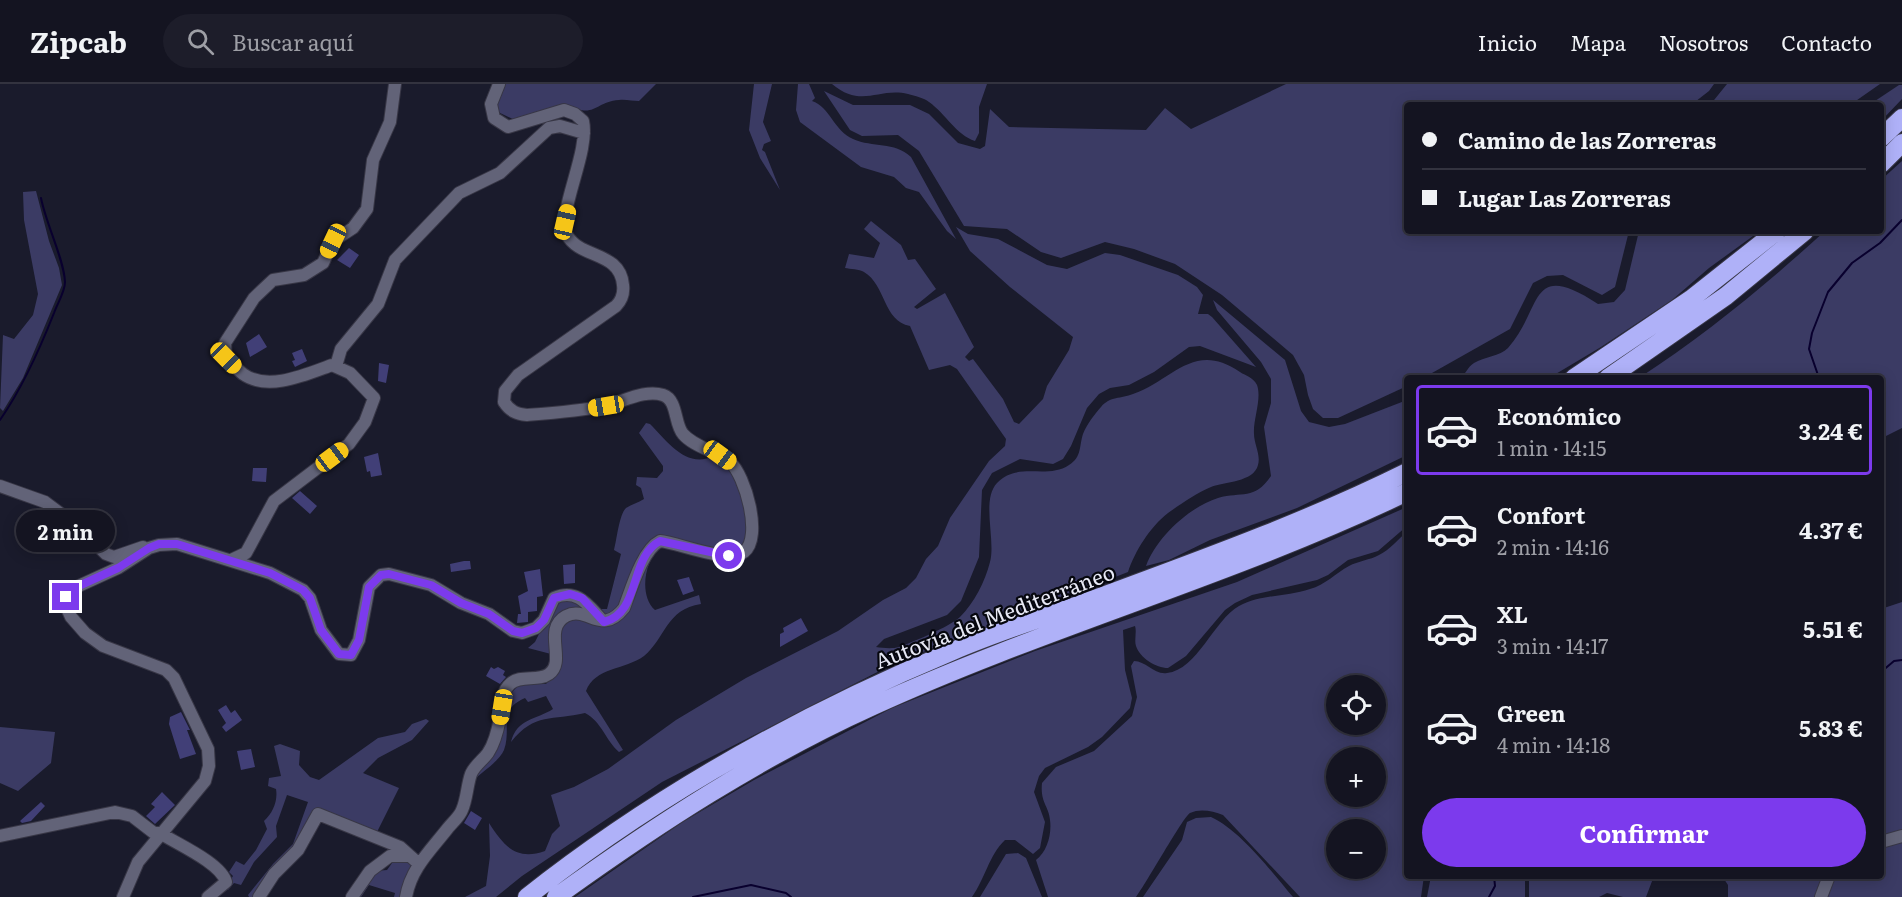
<!DOCTYPE html>
<html lang="es">
<head>
<meta charset="utf-8">
<style>
	:root { --surface:#141421; --page:#1d1d2a; --text:#f1f3f6; --muted:#9d9ea5; --line:#33333f; --accent:#7c3aed }
	body { margin:0; font-family:Literata,serif; background:var(--page); color:var(--text); height:100vh; display:flex; flex-direction:column; font-size:22px; white-space:nowrap }
	* { box-sizing:border-box; margin:0 }
	p { font-size:20px; color:var(--muted) }
	.icon { flex:none; width:33px; height:33px; fill:none; stroke:currentColor; stroke-width:2; stroke-linecap:round; stroke-linejoin:round }
	.map { position:relative; flex:1; overflow:hidden }
	.panel { position:absolute; left:1404px; top:291px; width:480px; height:504px; display:flex; flex-direction:column; background:var(--surface); border-radius:6px; box-shadow:0 3px 15px #0003,0 0 0 2px var(--line) }
	.panel>* { flex:none }
	.guide { position:absolute; left:1404px; top:18px; width:480px; height:132px; border-radius:6px; box-shadow:0 3px 15px #0003,0 0 0 2px var(--line); display:grid; align-content:center; height:132px; padding:0 18px; background:var(--surface) }
	.tools { position:absolute; left:1326px; top:591px; display:grid; gap:12px }
	.tools a { display:grid; place-items:center; width:60px; height:60px; border-radius:50%; background:var(--surface); box-shadow:0 3px 15px #0003,0 0 0 2px var(--line); font-size:30px }
	.end { position:absolute; width:27px; height:27px; margin:-14px; border:8px solid #7c3aed; background:#fff; box-shadow:0 0 0 3px #fff }
	.from { border-radius:50% }
	.bubble { position:absolute; height:42px; border-radius:21px; background:var(--surface); box-shadow:0 3px 15px #0003,0 0 0 2px var(--line); font-size:20px; font-weight:700; line-height:42px; text-align:center }
	.car { position:absolute; width:18px; height:36px; margin:-18px -9px; border-radius:8px; box-shadow:0 0 4px 2px #0007; background:linear-gradient(#f5c518 24%,#345 0 40%,#f5c518 0 76%,#345 0 86%,#f5c518 0) }
	.guide b { display:flex; align-items:center; gap:21px; height:57px; font-size:22px }
	.guide b+b { border-top:2px solid var(--line) }
	.guide i { width:15px; height:15px; background:var(--text) }
	ul { padding:10px 0 0; list-style:none }
	li { display:flex; align-items:center; gap:18px; height:90px; margin:0 12px 9px; padding:0 6px; border:3px solid transparent; border-radius:6px }
	li div { flex:1 }
	li b { display:block; font-size:22px }
	li em { font-style:normal; font-weight:700 }
	li.current { border-color:var(--accent) }
	li>.icon { width:54px; height:54px; stroke-width:1.5 }
	.action { display:flex; gap:12px; margin-top:auto; padding:12px 18px }
	.action a { flex:1; height:69px; border-radius:36px; background:var(--accent); color:#fff; font-size:24px; font-weight:700; line-height:69px; text-align:center }
	header { display:flex; align-items:center; gap:36px; box-sizing:border-box; height:84px; padding:0 30px; background:var(--surface); border-bottom:2px solid var(--line) }
	header strong { font-size:28px }
	nav { display:flex; gap:33px; margin-inline-start:auto; font-size:21px }
	.search { width:420px; height:54px; background:var(--page); display:flex; align-items:center; gap:15px; box-sizing:border-box; padding:0 21px; border-radius:33px; color:var(--muted); font-size:22px }
	.map>svg:first-child { display:block }
	.green { fill:#3b3b64; fill-rule:evenodd }
	.lines { fill:none; stroke-linecap:round; stroke-linejoin:round }
	.stream { stroke:#09002e; stroke-width:2 }
	.building { fill:#413f77 }
	.minor-casing { stroke:#383746; stroke-width:14 }
	.highway-casing { stroke:#383746; stroke-width:20 }
	.minor { stroke:#626378; stroke-width:12 }
	.highway { stroke:#afb1f8; stroke-width:18 }
	.route { stroke:#7c3aed; stroke-width:8 }
	.labels { text-anchor:middle; dominant-baseline:central; stroke-width:4.5; stroke-linejoin:round; paint-order:stroke }
	.street-label { font-size:21px; fill:#e8e9f5; stroke:#06070e }
</style>
</head>
<body>
<header>
<strong>Zipcab</strong>
<div class="search"><svg class="icon" aria-label="search" viewBox="0 0 24 24"><circle cx="10" cy="10" r="6"/><path d="M15 15l6 6"/></svg>Buscar aquí</div>
<nav><a>Inicio</a><a>Mapa</a><a>Nosotros</a><a>Contacto</a></nav>
</header>
<div class="map">
<svg width="1902" height="813" viewBox="0 0 1902 813">
	<rect width="100%" height="100%" fill="#1a1b2c"/>
	<path class="green" d="M505,0H656L639,17C633,17 625,15 619,16C594,18 596,35 567,21L515,36L498,28V11Z
		M754,0H772L763,38L771,57L764,60L762,66L765,68L780,106L760,74L749,46Z
		M798,0H809L815,14L812,17C830,23 834,47 853,55C873,64 894,57 911,73L956,155L947,147L919,108L906,104L894,93L861,83L800,38L796,26Z
		M832,0H987L979,23V49L975,57C956,51 946,30 929,18C924,14 915,12 908,10C878,3 862,25 832,0Z
		M1286,0H1714L1709,7L1691,21H1407V147H1629L1615,203L1602,211L1563,191L1547,192L1533,199L1510,245L1432,289L1423,294H1407V302L1338,334H1323L1313,325L1308,311L1304,291L1293,271L1222,211L1175,180L1134,165L1105,158L1061,174L1041,168L1007,145L964,142L919,67L898,51L862,52L850,46L824,7L853,21H910L929,30L958,59L980,65L985,62L990,25L1009,43L1146,46L1165,24L1191,45Z
		M1727,0H1880L1850,21H1710Z
		M1899,1H1902V15L1881,37V21H1869Z
		M1902,77V344L1886,352L1881,359V294H1639C1705,251 1767,200 1825,147H1881V96Z
		M36,107L49,157L59,184L62,201L23,294L3,327L0,324L3,251L14,255L33,231L38,210L24,136L23,108Z
		M871,137L901,161L908,176L915,175L936,205L914,223L917,225L945,209L974,263L965,273L969,277L973,275L1003,315L1014,338L1019,340L1043,315L1047,302L1069,266L1073,253L1010,203L970,167L956,143L968,150L998,155L1047,181L1067,185L1105,169L1120,171L1178,191L1197,203L1203,211L1198,230H1208L1212,233L1256,283L1200,262L1189,263L1154,288L1129,301L1110,304L1099,310L1087,324L1071,362L1063,375L1053,380L1020,375L992,389L982,406L979,473L961,517L947,531L884,555L876,563C883,564 892,565 899,563C913,558 949,543 960,533C974,519 985,498 990,478C996,456 981,416 997,399C1018,377 1047,396 1069,381C1082,373 1079,362 1083,350C1087,340 1094,331 1101,323C1110,312 1121,315 1133,310C1173,296 1194,256 1240,288C1246,292 1253,293 1257,301C1262,315 1253,335 1254,350C1254,360 1261,371 1258,381C1254,398 1224,398 1211,403C1196,409 1181,420 1168,429C1150,443 1135,467 1128,488L897,578L662,698L522,792L496,813H465L486,802L490,772L489,739C504,762 516,777 545,767L552,750L560,742L551,711L574,703L608,685L676,636L746,594L838,547L883,516L906,504L916,494L926,475L938,462L950,434L989,377L1005,362L1006,355L957,285L950,281L929,286L910,242C883,237 886,201 864,188C859,185 850,185 845,184L849,170L874,174L880,159L864,145Z
		M1639,147H1760L1709,184L1672,216L1601,263L1549,294H1459C1467,290 1467,283 1474,279C1484,273 1500,272 1508,264C1544,223 1528,175 1598,220L1614,218L1625,206Z
		M1213,216L1285,276L1301,327L1309,338L1329,343L1345,340L1407,316V371L1297,424L1210,456L1169,476L1146,482C1156,454 1189,423 1218,414C1242,407 1254,417 1271,392L1264,343L1271,319V295L1261,278L1217,226Z
		M646,339L650,340C668,358 686,385 714,372L731,384L748,427L746,459L736,467H721L658,454L622,521L608,533L599,529L602,525H607L621,470L614,466C617,455 619,431 626,424C632,420 638,419 644,415L641,404L636,401L637,393L657,394L663,387V382L639,349Z
		M1407,423V442L1378,467L1348,476L1328,491L1317,496L1252,511L1235,519L1225,526L1186,572L1168,584C1156,584 1140,574 1136,562C1134,556 1137,548 1135,542L1123,546L1125,586L1132,614L1130,624L1102,653L1088,663L1045,684L1039,692L1034,708L1045,738L1040,764L1033,770L1015,756H1005C989,771 985,795 972,813H575L681,739L754,696L892,624L1035,567L1237,498Z
		M1407,448V792H1424L1421,813H1300L1223,731C1213,727 1200,724 1190,729C1183,733 1146,800 1136,813H1048L1036,776C1047,768 1052,750 1050,736C1049,722 1040,719 1042,699L1056,683L1094,667L1132,632L1137,613L1131,582L1134,577C1146,577 1154,591 1167,589C1197,586 1214,536 1239,522C1262,510 1287,513 1310,505C1325,501 1336,489 1349,482C1358,477 1370,476 1379,471C1390,466 1398,455 1407,448ZM1336,602H1376V640H1336ZM1336,674H1376V712H1336ZM1336,746H1376V784H1336Z
		M661,462H671L660,464C644,477 639,512 655,526L699,511L701,520C666,525 665,555 644,572C625,586 595,583 586,607L623,666L619,668C606,657 602,638 585,629C552,637 535,628 511,658C517,634 536,636 553,625L546,612L528,618L525,614C497,626 512,644 504,666C500,676 485,686 477,693V689L508,612L520,600H546C561,585 557,560 563,539C585,529 594,546 612,541L648,473Z
		M568,513L583,524L568,527L551,570L528,564L535,558L555,518Z
		M1902,518V746L1881,752V525Z
		M426,635L429,637L412,656L378,674L363,689L399,704L376,750L324,726L254,813H249L248,811L273,780L293,760L308,718L287,711L276,742L277,753L254,778L241,801L234,799L228,806L226,803L233,792L229,788L236,777L244,781L256,766L267,745L264,737C273,729 278,717 276,705L268,702L269,694L281,692L274,662L280,660L300,667L299,681L310,693L319,696L378,654L405,648L412,640Z
		M0,643L55,648L51,679L18,707L0,699Z
		M1211,733C1241,747 1271,787 1293,813H1143L1182,756L1187,738L1196,734Z
		M1902,757V813H1826L1835,792H1881V762Z
		M1018,769L1026,774L1042,813H980L1006,770Z
		M395,775L409,776L413,780L403,813H394L395,809L369,801L361,813H357L376,787L387,786Z
		M1431,792H1525V813H1427Z
		M1529,792H1654L1646,813H1623L1607,809L1599,813H1529Z
		M1722,792H1824L1815,813H1728V801Z"/>
	<g class="lines">
		<path class="stream" d="M1819,294L1809,265L1812,249L1828,208L1852,179L1880,159L1902,136
			M0,336C23,303 39,267 54,229C57,220 65,208 65,198C64,175 46,140 41,114
			M1881,588L1894,577L1902,576
			M693,813L751,801L786,809L791,813
			M1489,813L1495,802L1494,792"/>
	</g>
	<path class="building" d="M349,164L359,171L350,184L337,176Z
		M259,250L267,263L250,273L246,259Z
		M302,265L307,277L295,283L292,277L295,276L292,269Z
		M379,279L389,281L386,299L378,297Z
		M378,369L382,391L371,393L370,387L367,388L364,373Z
		M253,384H267L266,398L252,397Z
		M300,407L317,422L310,430L292,414Z
		M464,477H470L471,485L451,488L450,480Z
		M575,480V499L564,500L563,481Z
		M540,485L543,512L537,513V527L528,528V538L517,539L518,530H521L518,512L528,507L524,488Z
		M689,493L694,507L683,511L677,496Z
		M801,534L808,547L780,563V550L784,548L783,544Z
		M491,583L494,585L498,583L505,587L503,591L506,593L500,600L486,592Z
		M226,621L231,629L235,626L242,636L226,648L222,643L226,639L218,626Z
		M181,628L190,646H187L196,670L180,675L169,640L170,633Z
		M251,665L255,683L241,686L237,667Z
		M162,708L175,721L155,740L146,732L155,723L151,720Z
		M41,718L45,722L31,737L22,739L20,737Z
		M471,727L482,734L475,746L464,739Z"/>
	<g class="lines">
		<defs>
			<path id="minor" d="M336,282L341,265L378,220L395,176L459,109L500,89L549,44L560,42L584,49
				M0,402L45,418L81,445L106,470L114,473L143,463
				M231,476L246,469L274,417L349,360L365,338L374,314L350,289L332,281C307,290 268,308 243,290C237,285 231,279 226,274L225,259L254,214L273,196L304,191L323,179L333,157L353,144L367,125L373,76L390,38L395,0
				M0,752L115,728L132,732L154,749H160C177,760 221,779 226,798L208,813
				M1881,758L1902,752
				M123,813L138,778L205,697L209,682L208,665L174,594L166,586L103,562L85,549L71,533L66,522V513L72,505L118,484L149,464L159,461L177,460L270,489L303,506L310,514L321,546L339,570L351,571L359,556L369,503L381,491L389,490L431,501L461,519L489,530L513,547L522,549L536,544L544,536L554,514C577,504 588,521 602,536
				M259,813L274,790L298,766L318,730L400,763L419,780
				M352,813L370,787L390,772H410
				M406,813C411,784 431,766 448,744C453,738 460,732 462,726C467,715 467,701 471,690C474,682 483,676 488,669C494,660 498,645 500,634C502,623 501,608 510,600C520,590 538,598 549,590C567,577 542,545 566,532C588,521 601,553 624,524C631,506 642,466 660,457C679,459 728,480 744,468C763,453 745,391 730,378C716,367 694,363 683,350C674,340 678,316 663,311C645,305 623,318 605,322C580,327 553,329 527,331C516,330 510,327 504,318L505,307L518,291L616,222C622,216 624,209 623,201C620,167 580,175 567,151C556,130 590,68 583,37L575,30L564,26L508,43L494,34L491,20L499,0
				M1821,813L1829,792"/>
			<path id="highway" d="M1881,54L1902,34
				M1881,80L1902,59
				M1574,294L1691,215L1777,147
				M1608,294L1726,212L1805,147
				M527,813C656,711 802,630 953,567C992,550 1033,537 1073,523C1186,481 1300,441 1407,388
				M556,813C656,741 760,673 873,622C1048,542 1234,491 1407,408"/>
		</defs>
		<use href="#minor" class="minor-casing"/>
		<use href="#highway" class="highway-casing"/>
		<use href="#minor" class="minor"/>
		<use href="#highway" class="highway"/>
	</g>
	<g class="lines">
		<path class="route" d="M66,513L72,505L118,484L149,464L159,460H177L270,489L303,506L310,514L321,546L339,570L351,571L359,556L369,503L381,491L389,490L431,501L461,519L489,530L513,547L522,549L536,544L544,536L554,514L570,510L582,514L604,538C641,529 629,473 660,457L729,472"/>
	</g>
	<g class="labels">
		<g class="street-label">
			<text transform="translate(994 531) rotate(-21)">Autovía del Mediterráneo</text>
		</g>
	</g>
</svg>
<div class="tools">
<a><svg class="icon" aria-label="locate" viewBox="0 0 24 24"><circle cx="12" cy="12" r="6"/><path d="M12 2v4M12 18v4M2 12h4M18 12h4"/></svg></a>
<a>+</a>
<a>−</a>
</div>
<i class="end from" style="left:729px;top:472px"></i>
<i class="end" style="left:66px;top:513px"></i>
<div class="bubble" style="left:16px;top:426px;width:99px">2 min</div>
<i class="car" style="left:565px;top:138px;rotate:13deg"></i>
<i class="car" style="left:333px;top:157px;rotate:205deg"></i>
<i class="car" style="left:226px;top:274px;rotate:135deg"></i>
<i class="car" style="left:606px;top:322px;rotate:261deg"></i>
<i class="car" style="left:720px;top:371px;rotate:126deg"></i>
<i class="car" style="left:332px;top:373px;rotate:53deg"></i>
<i class="car" style="left:502px;top:623px;rotate:189deg"></i>
<div class="guide">
<b><i class="from"></i>Camino de las Zorreras</b>
<b><i></i>Lugar Las Zorreras</b>
</div>
<section class="panel">
<ul>
<li class="current"><svg class="icon" aria-label="car" viewBox="0 0 24 24"><path d="M5 17H2v-5l4-1 3-4h7l3 4 3 1v5h-3M9 17h6M6 11h13"/><circle cx="7" cy="17" r="2"/><circle cx="17" cy="17" r="2"/></svg><div><b>Económico</b><p>1 min · 14:15</p></div><em>3.24 €</em></li>
<li><svg class="icon" aria-label="car" viewBox="0 0 24 24"><path d="M5 17H2v-5l4-1 3-4h7l3 4 3 1v5h-3M9 17h6M6 11h13"/><circle cx="7" cy="17" r="2"/><circle cx="17" cy="17" r="2"/></svg><div><b>Confort</b><p>2 min · 14:16</p></div><em>4.37 €</em></li>
<li><svg class="icon" aria-label="car" viewBox="0 0 24 24"><path d="M5 17H2v-5l4-1 3-4h7l3 4 3 1v5h-3M9 17h6M6 11h13"/><circle cx="7" cy="17" r="2"/><circle cx="17" cy="17" r="2"/></svg><div><b>XL</b><p>3 min · 14:17</p></div><em>5.51 €</em></li>
<li><svg class="icon" aria-label="car" viewBox="0 0 24 24"><path d="M5 17H2v-5l4-1 3-4h7l3 4 3 1v5h-3M9 17h6M6 11h13"/><circle cx="7" cy="17" r="2"/><circle cx="17" cy="17" r="2"/></svg><div><b>Green</b><p>4 min · 14:18</p></div><em>5.83 €</em></li>
</ul>
<div class="action"><a>Confirmar</a></div>
</section>
</div>
</body>
</html>
